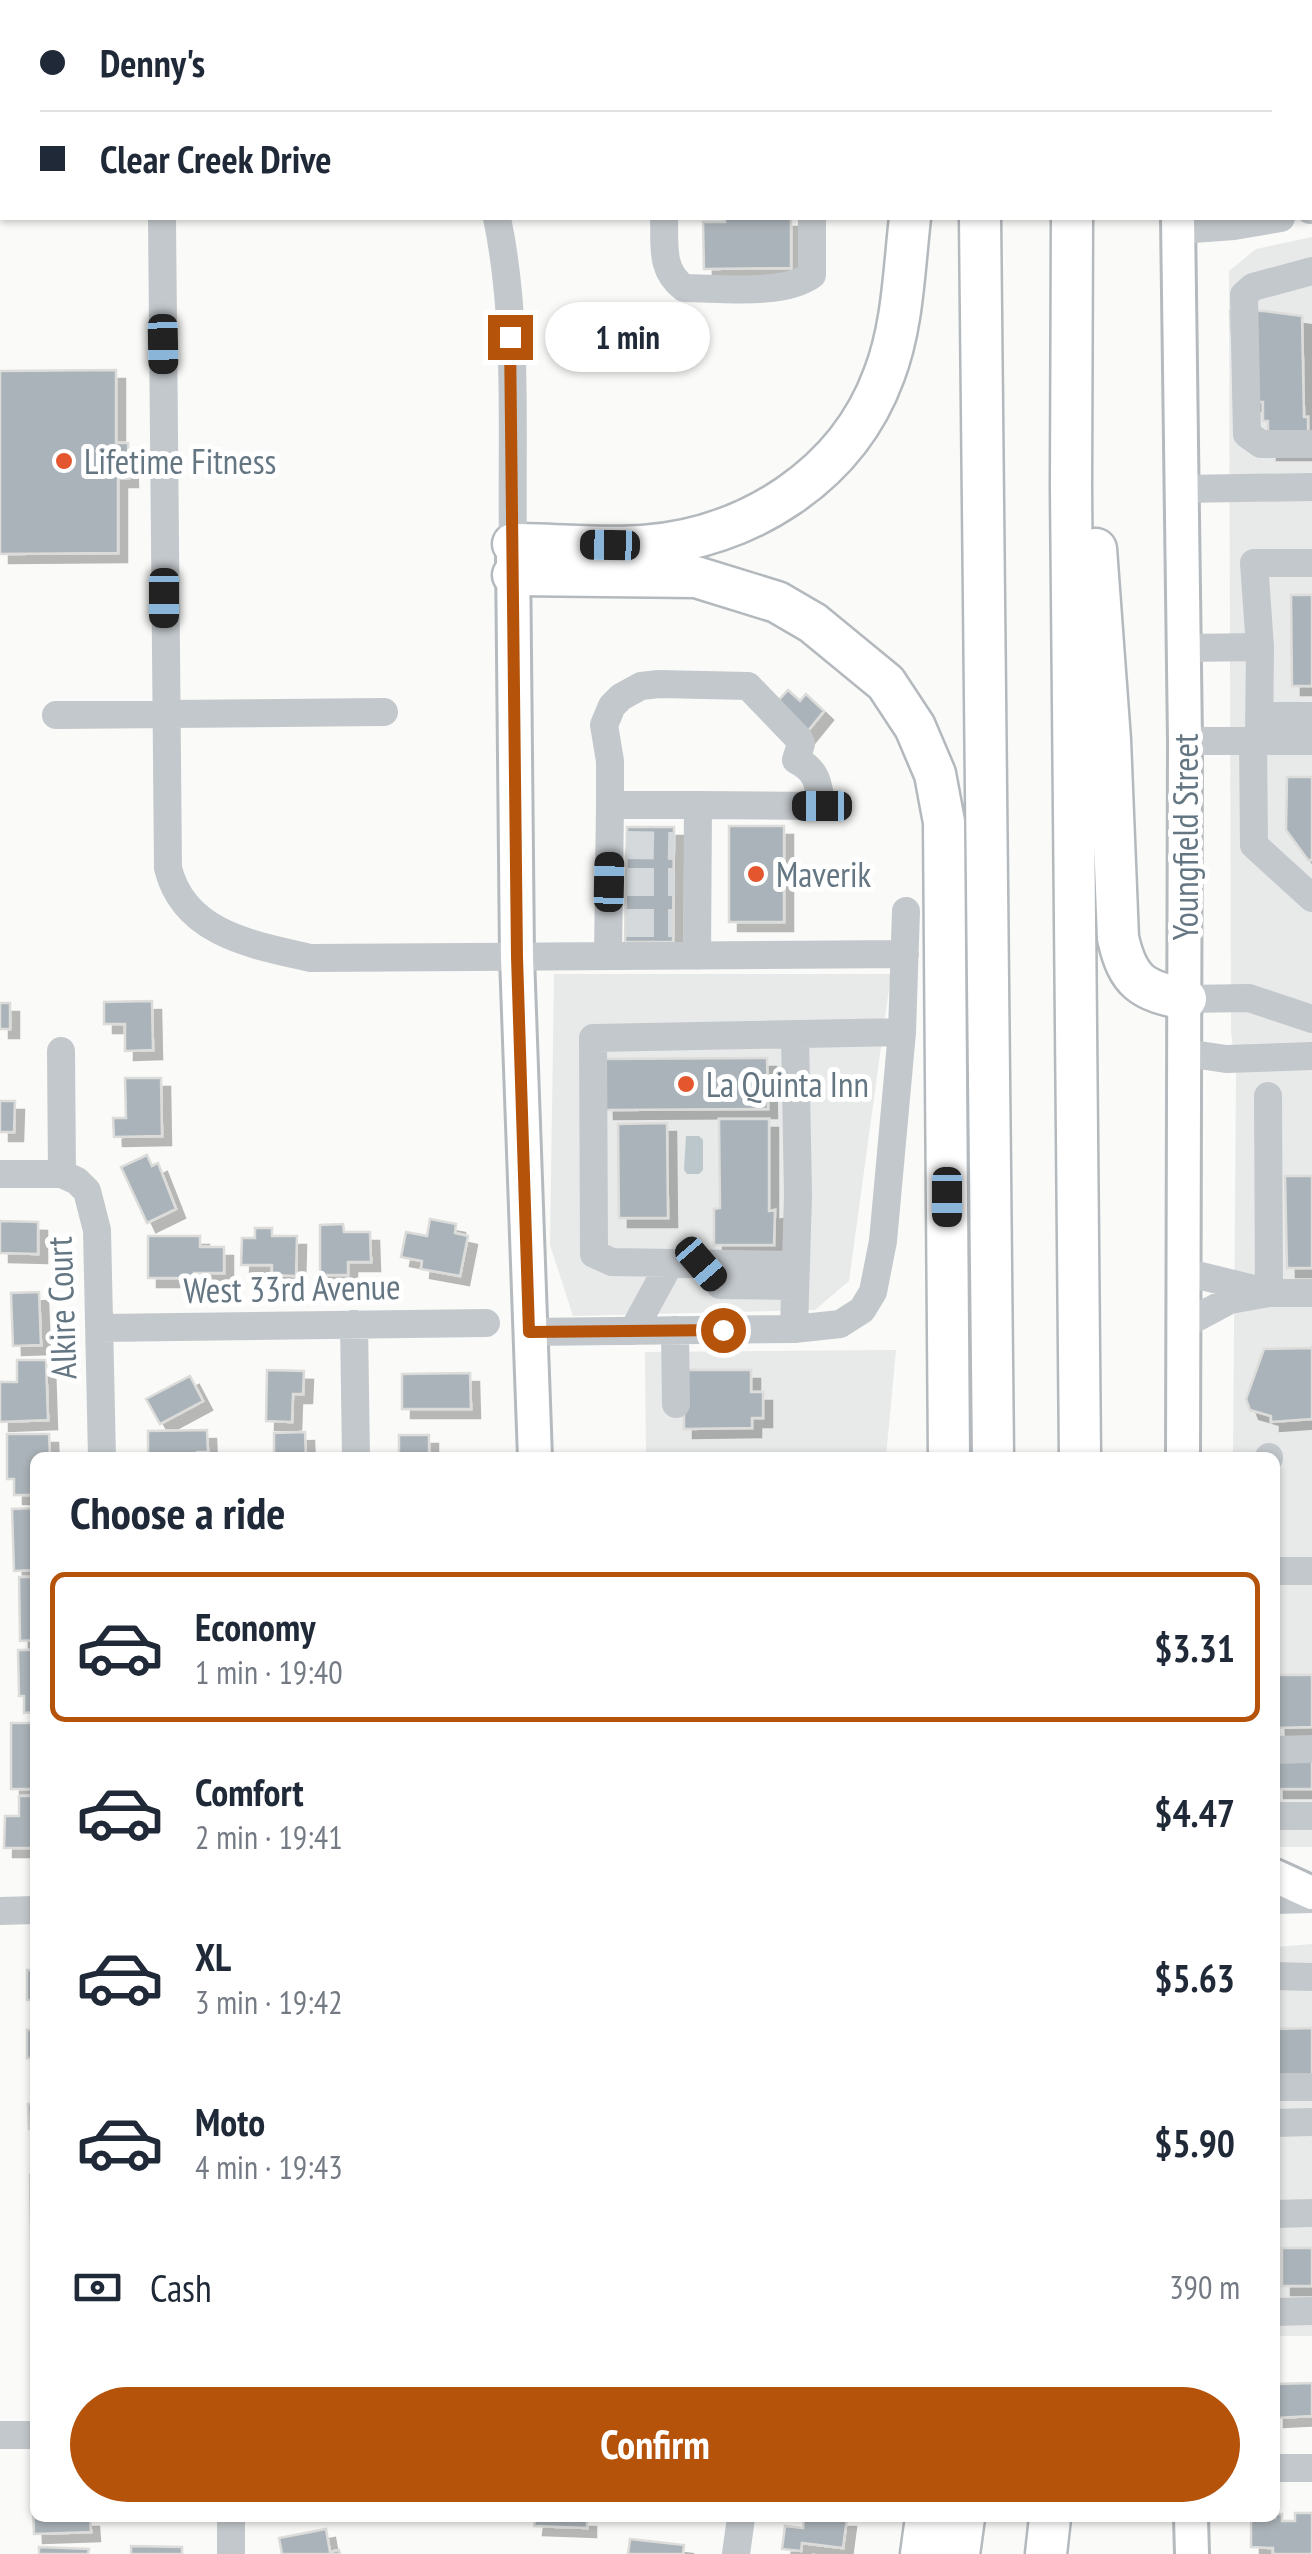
<!DOCTYPE html>
<html lang="en">
<head>
<meta charset="utf-8">
<style>
	:root { --surface:#fff; --page:#f6f6f7; --text:#1f2937; --muted:#747a83; --line:#e0e1e3; --accent:#b45309 }
	body { margin:0; font-family:"PT Sans Narrow",sans-serif; background:var(--page); color:var(--text); height:100vh; display:flex; flex-direction:column; font-size:38px; white-space:nowrap }
	* { box-sizing:border-box; margin:0 }
	p { font-size:32px; color:var(--muted) }
	.icon { flex:none; width:55px; height:55px; fill:none; stroke:currentColor; stroke-width:2; stroke-linecap:round; stroke-linejoin:round }
	.map { position:relative; flex:1; overflow:hidden }
	.sheet { position:absolute; left:30px; top:1452px; width:1250px; height:1070px; display:flex; flex-direction:column; background:var(--surface); border-radius:15px; box-shadow:0 2px 8px #0004 }
	.sheet>* { flex:none }
	.banner { position:absolute; left:0px; top:0px; width:1312px; height:220px; box-shadow:0 2px 8px #0004; display:grid; align-content:center; height:220px; padding:0 40px; background:var(--surface) }
	.end { position:absolute; width:45px; height:45px; margin:-22px; border:12px solid #b45309; background:#fff; box-shadow:0 0 0 5px #fff }
	.from { border-radius:50% }
	.bubble { position:absolute; height:70px; border-radius:35px; background:var(--surface); box-shadow:0 2px 8px #0004; font-size:32px; font-weight:600; line-height:70px; text-align:center }
	.car { position:absolute; width:30px; height:60px; margin:-30px -15px; border-radius:12px; box-shadow:0 0 8px 2px #0007; background:linear-gradient(#222 24%,#8ab4d8 0 40%,#222 0 76%,#8ab4d8 0 86%,#222 0) }
	.banner b { display:flex; align-items:center; gap:35px; height:95px; font-size:38px }
	.banner b+b { border-top:2px solid var(--line) }
	.banner i { width:25px; height:25px; background:var(--text) }
	ul { padding:0; list-style:none }
	li { display:flex; align-items:center; gap:30px; height:150px; margin:0 20px 15px; padding:0 20px; border:5px solid transparent; border-radius:15px }
	li div { flex:1 }
	li b { display:block; font-size:38px }
	li em { font-style:normal; font-weight:600 }
	li.active { border-color:var(--accent) }
	li>.icon { width:90px; height:90px; stroke-width:1.5 }
	h2 { padding:0 40px; font-size:45px; line-height:120px }
	.pay { display:flex; align-items:center; gap:25px; height:110px; padding:0 40px; font-size:38px }
	.pay p { margin-inline-start:auto }
	.cta { display:flex; gap:20px; margin-top:auto; padding:20px 40px }
	.cta a { flex:1; height:115px; border-radius:60px; background:var(--accent); color:#fff; font-size:40px; font-weight:600; line-height:115px; text-align:center }
	.map>svg:first-child { display:block }
	.built { fill:#e8e9e9 }
	.water { fill:#bbc7cb }
	.building { fill:#aab3b9; stroke:#dcdcda; stroke-width:2.5; filter:url(#shadow) }
	.lines { fill:none; stroke-linecap:round; stroke-linejoin:round }
	.minor-tunnel { stroke:#d5d9db; stroke-width:28; stroke-dasharray:28 14; stroke-linecap:butt }
	.major-casing { stroke:#b5babe; stroke-width:38 }
	.highway-casing { stroke:#b4b9bd; stroke-width:45 }
	.minor { stroke:#c3c8cc; stroke-width:28 }
	.major { stroke:#fff; stroke-width:32 }
	.highway { stroke:#fff; stroke-width:40 }
	.route { stroke:#b45309; stroke-width:12 }
	.poi-dot { fill:#e4572e; stroke:#fff; stroke-width:4 }
	.labels { text-anchor:middle; dominant-baseline:central; stroke-width:10; stroke-linejoin:round; paint-order:stroke }
	.poi-label { font-size:35px; fill:#657683; stroke:#fff; text-anchor:start }
	.street-label { font-size:35px; fill:#657683; stroke:#fff }
</style>
</head>
<body>
<div class="map">
<svg width="1312" height="2554" viewBox="0 0 1312 2554">
	<defs>
		<filter id="shadow"><feDropShadow dx="9" dy="9" stdDeviation="0" flood-color="#0004"/></filter>
	</defs>
	<rect width="100%" height="100%" fill="#fafaf8"/>
	<path class="built" d="M1312,237V1847H1275V1458L1233,1457L1236,1075L1231,1031L1229,271L1256,249Z
		M554,974H891L849,1281L815,1310L573,1316L550,1245Z
		M896,1350L886,1457H646L645,1352Z
		M1312,1944V2336H1275V1947Z"/>
	<path class="water" d="M686,1136H699L703,1140V1170L699,1174H687L684,1170Z"/>
	<path class="building" d="M725,218H791V268L704,269L703,222H725Z
		M1230,311H1264L1302,316L1304,417H1308V451H1268V421H1263V402H1234V332H1231Z
		M116,370V443H128L129,478H118V553L0,554V371Z
		M1291,595H1312V686H1292Z
		M788,690L800,701L806,694L824,711L803,737L778,701Z
		M1287,777H1312V860H1308L1286,830Z
		M729,826H784V922H729Z
		M627,827H674L673,942H625Z
		M152,1001L153,1050L125,1051V1024H104V1002Z
		M0,1003H10V1029H0Z
		M767,1058L768,1109L605,1110L604,1059Z
		M767,1058L768,1109L605,1110L604,1059Z
		M125,1078H161L162,1136L114,1137L113,1118H126Z
		M0,1101H15L14,1132H0Z
		M719,1119H769V1211L775,1210L774,1245H714V1209L720,1208Z
		M667,1123L668,1218H619L618,1124Z
		M147,1155L152,1166L158,1163L176,1209L147,1223L121,1167Z
		M1285,1176H1312V1268H1287Z
		M430,1219L456,1224L455,1233L468,1236L460,1276L421,1269L422,1261L401,1257L406,1232L427,1236Z
		M0,1221L38,1222V1254L0,1253Z
		M343,1224L344,1232H370L371,1262H348V1275H320V1225Z
		M255,1228H272V1236H297L296,1276L272,1275V1265H241L242,1238H255Z
		M148,1236H200V1247H224V1273H194V1278H148Z
		M39,1292L41,1345L13,1346L11,1293Z
		M1312,1345V1419L1271,1422V1416L1250,1410L1246,1399L1264,1349L1312,1348Z
		M17,1360H46L48,1420L0,1422V1382H17Z
		M267,1370L304,1371L303,1394H293L292,1422L266,1421Z
		M684,1370H751V1392H763V1418H752V1428L684,1429Z
		M470,1373L471,1409H402V1374Z
		M190,1376L203,1401L160,1424L146,1399Z
		M207,1430L208,1452H197V1458L148,1454V1431Z
		M305,1432L306,1458H268L274,1455V1433Z
		M7,1434H49L50,1458H35V1495H14V1479H7Z
		M399,1435H429V1458H399Z
		M35,1508V1570L14,1571L12,1509Z
		M19,1577H35V1640L20,1641Z
		M18,1650H35V1712L24,1713V1696H19Z
		M1275,1675H1312V1727L1277,1728Z
		M11,1723H35V1789H11Z
		M1312,1760V1789H1275V1761Z
		M19,1796H35V1848H4L5,1816H19Z
		M27,1970H35V2000H27Z
		M1312,2028V2074L1275,2075V2029Z
		M27,2030H35V2088L34,2058H27Z
		M28,2104H35V2129H29Z
		M30,2175H35V2237L31,2238Z
		M1282,2248H1312V2286H1282Z
		M1312,2383V2416L1275,2418V2384Z
		M33,2511L35,2518H90L91,2532L34,2534Z
		M1295,2513H1312V2554H1273V2548L1251,2547V2518H1275V2514H1282V2521H1295Z
		M535,2518H587V2528L534,2526Z
		M804,2518H847L843,2548L802,2543L801,2551L782,2549L785,2526L803,2528Z
		M326,2529L330,2552L339,2550L340,2554H282L279,2538Z
		M630,2539L684,2545L683,2554H628Z
		M131,2546L182,2547V2554H131Z
		M39,2547L89,2549L88,2554H39Z"/>
	<g class="lines">
		<path class="minor-tunnel" d="M626,845L674,846
			M626,882H674
			M626,923H673"/>
		<defs>
			<path id="major" d="M1175,0V2
				M1178,218L1185,741L1183,1458
				M513,553L517,957L535,1458
				M1275,1876L1312,1893
				M1191,2518L1192,2554"/>
			<path id="highway" d="M979,0V2
				M1071,0V2
				M932,2L933,0
				M980,218L993,1458
				M1072,218L1071,488L1080,1458
				M513,544C556,544 601,549 643,546C748,538 847,476 884,375C903,326 904,269 910,218
				M1096,549L1110,740L1118,938C1128,982 1142,991 1186,999
				M513,575L696,577L777,602L813,623L886,683L915,727L935,774L944,822L949,1458
				M921,2554L926,2518
				M959,2554L964,2518
				M1046,2554L1050,2518"/>
		</defs>
		<use href="#major" class="major-casing"/>
		<use href="#highway" class="highway-casing"/>
		<path class="minor" d="M69,0L71,2
			M414,0L415,2
			M114,2L116,0
			M1278,2L1279,0
			M1310,52H1312
			M1310,210H1312
			M162,218L168,868C184,934 253,945 311,958L905,954
			M497,218C519,323 511,436 513,544
			M664,218C665,246 660,270 684,288C720,288 783,296 812,275V218
			M1179,230L1234,226L1281,218
			M1312,271L1253,287L1244,295L1247,434L1261,444H1312
			M1182,489L1312,487
			M1184,648L1260,647
			M56,715L384,712
			M1259,716H1312
			M1185,741H1312
			M1253,741L1254,845L1312,898
			M1259,741L1260,647L1254,563H1312
			M610,805V761L604,725L612,706L621,697L641,686L659,684L748,686L799,739L801,744L796,760C817,770 819,784 821,806L698,805
			M608,956L610,805H698L697,956
			M1186,999L1249,998L1312,1019
			M61,1051L62,1174
			M1186,1053L1226,1059L1312,1056
			M1268,1096L1269,1293
			M0,1174H62L77,1181L87,1191L97,1230L102,1458
			M701,1263L720,1285L795,1286
			M796,1265L612,1262L594,1254L593,1038L902,1032
			M1185,1272L1262,1291
			M354,1324L356,1458
			M1185,1324L1230,1300L1269,1293H1312
			M100,1328L486,1323
			M794,1329L798,1195L795,1034
			M675,1330L676,1404
			M633,1331L670,1263
			M529,1332L794,1329L840,1324L862,1310L873,1292L883,1241L902,1032L906,911
			M1269,1457V1458
			M1275,1571H1312
			M1275,1750L1312,1749
			M1275,1816H1312
			M1275,1900L1312,1899
			M0,1911L35,1910
			M1275,1976L1312,1977
			M1275,2087H1312
			M1275,2123L1312,2122
			M1275,2214L1312,2213
			M1275,2312L1312,2311
			M0,2435H35
			M1275,2468H1312
			M231,2518V2554
			M736,2554L741,2518"/>
		<use href="#major" class="major"/>
		<use href="#highway" class="highway"/>
	</g>
	<g class="lines">
		<path class="route" d="M510,337L517,957L529,1332L723,1330"/>
	</g>
	<g class="poi-dot">
		<circle cx="64" cy="461" r="10"/>
		<circle cx="756" cy="874" r="10"/>
		<circle cx="686" cy="1084" r="10"/>
	</g>
	<g class="labels">
		<g class="poi-label">
			<text x="84" y="461">Lifetime Fitness</text>
			<text x="776" y="874">Maverik</text>
			<text x="706" y="1084">La Quinta Inn</text>
		</g>
		<g class="street-label">
			<text transform="translate(1185 837) rotate(-90)">Youngfield Street</text>
			<text transform="translate(292 1288) rotate(-1)">West 33rd Avenue</text>
			<text transform="translate(61 1308) rotate(-92)">Alkire Court</text>
		</g>
	</g>
</svg>
<i class="end from" style="left:723px;top:1330px"></i>
<i class="end" style="left:510px;top:337px"></i>
<div class="bubble" style="left:545px;top:302px;width:165px">1 min</div>
<i class="car" style="left:163px;top:344px;rotate:179deg"></i>
<i class="car" style="left:610px;top:545px;rotate:271deg"></i>
<i class="car" style="left:164px;top:598px;rotate:180deg"></i>
<i class="car" style="left:822px;top:806px;rotate:270deg"></i>
<i class="car" style="left:609px;top:882px;rotate:1deg"></i>
<i class="car" style="left:947px;top:1197px;rotate:180deg"></i>
<i class="car" style="left:701px;top:1264px;rotate:139deg"></i>
<div class="banner">
<b><i class="from"></i>Denny's</b>
<b><i></i>Clear Creek Drive</b>
</div>
<section class="sheet">
<h2>Choose a ride</h2>
<ul>
<li class="active"><svg class="icon" aria-label="car" viewBox="0 0 24 24"><path d="M5 17H2v-5l4-1 3-4h7l3 4 3 1v5h-3M9 17h6M6 11h13"/><circle cx="7" cy="17" r="2"/><circle cx="17" cy="17" r="2"/></svg><div><b>Economy</b><p>1 min · 19:40</p></div><em>$3.31</em></li>
<li><svg class="icon" aria-label="car" viewBox="0 0 24 24"><path d="M5 17H2v-5l4-1 3-4h7l3 4 3 1v5h-3M9 17h6M6 11h13"/><circle cx="7" cy="17" r="2"/><circle cx="17" cy="17" r="2"/></svg><div><b>Comfort</b><p>2 min · 19:41</p></div><em>$4.47</em></li>
<li><svg class="icon" aria-label="car" viewBox="0 0 24 24"><path d="M5 17H2v-5l4-1 3-4h7l3 4 3 1v5h-3M9 17h6M6 11h13"/><circle cx="7" cy="17" r="2"/><circle cx="17" cy="17" r="2"/></svg><div><b>XL</b><p>3 min · 19:42</p></div><em>$5.63</em></li>
<li><svg class="icon" aria-label="car" viewBox="0 0 24 24"><path d="M5 17H2v-5l4-1 3-4h7l3 4 3 1v5h-3M9 17h6M6 11h13"/><circle cx="7" cy="17" r="2"/><circle cx="17" cy="17" r="2"/></svg><div><b>Moto</b><p>4 min · 19:43</p></div><em>$5.90</em></li>
</ul>
<div class="pay"><svg class="icon" aria-label="cash" viewBox="0 0 24 24"><path d="M3 7h18v10H3z"/><circle cx="12" cy="12" r="2"/></svg>Cash<p>390 m</p></div>
<div class="cta"><a>Confirm</a></div>
</section>
</div>
</body>
</html>
